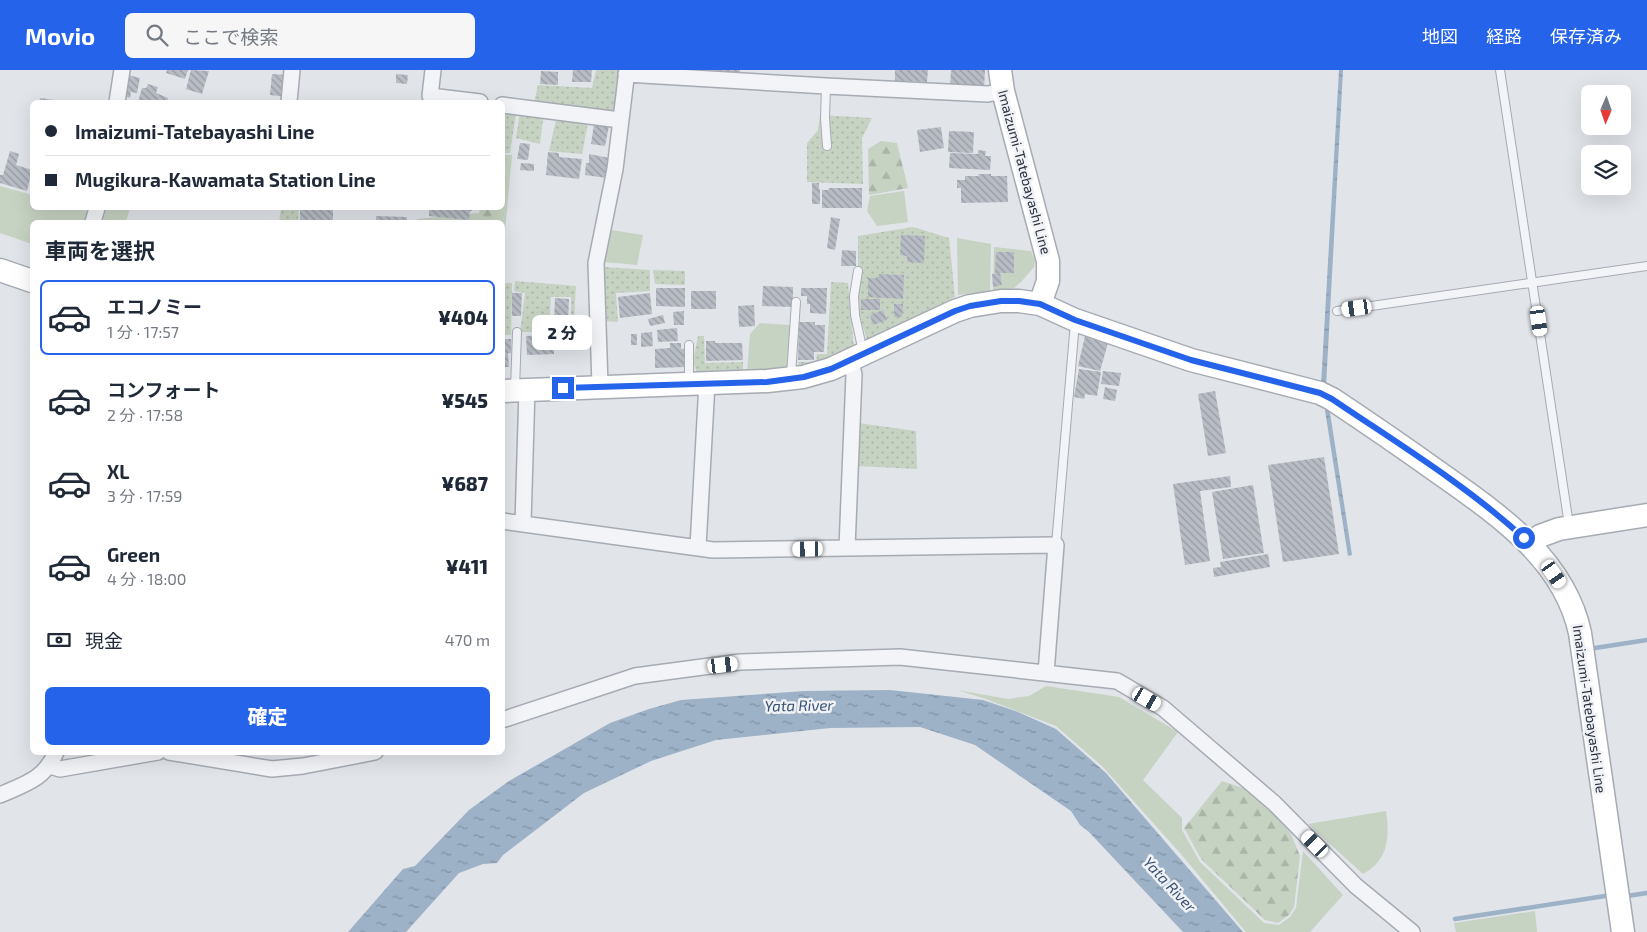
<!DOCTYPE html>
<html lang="ja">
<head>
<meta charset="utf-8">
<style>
	:root { --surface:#fff; --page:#f6f6f7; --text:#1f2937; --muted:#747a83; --line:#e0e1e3; --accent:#2563eb }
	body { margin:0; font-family:"Exo 2","Noto Sans JP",sans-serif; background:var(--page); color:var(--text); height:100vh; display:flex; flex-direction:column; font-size:19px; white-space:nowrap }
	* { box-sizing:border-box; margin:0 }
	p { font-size:16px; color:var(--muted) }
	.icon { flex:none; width:28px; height:28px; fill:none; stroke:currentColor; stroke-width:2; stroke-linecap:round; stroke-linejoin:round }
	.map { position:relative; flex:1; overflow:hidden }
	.drawer { position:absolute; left:30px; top:150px; width:475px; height:535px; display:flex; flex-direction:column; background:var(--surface); border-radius:8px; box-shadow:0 5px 20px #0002 }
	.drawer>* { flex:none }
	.guide { position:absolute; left:30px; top:30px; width:475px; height:110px; border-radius:8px; box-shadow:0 5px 20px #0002; display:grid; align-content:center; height:110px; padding:0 15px; background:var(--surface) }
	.needle { width:32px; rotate:182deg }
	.buttons { position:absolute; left:1581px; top:15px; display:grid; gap:10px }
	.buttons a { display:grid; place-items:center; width:50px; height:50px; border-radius:8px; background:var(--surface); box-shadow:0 5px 20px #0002; font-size:25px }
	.end { position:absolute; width:22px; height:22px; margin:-11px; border:6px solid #2563eb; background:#fff; box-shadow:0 0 0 2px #fff }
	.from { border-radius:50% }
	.bubble { position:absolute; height:35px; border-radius:8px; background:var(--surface); box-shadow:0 5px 20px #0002; font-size:16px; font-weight:800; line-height:35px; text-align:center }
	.car { position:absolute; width:15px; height:30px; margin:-15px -8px; border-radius:6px; box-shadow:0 0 4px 1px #0007; background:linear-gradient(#fff 24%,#345 0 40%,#fff 0 76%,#345 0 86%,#fff 0) }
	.guide b { display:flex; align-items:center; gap:18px; height:48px; font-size:19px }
	.guide b+b { border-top:1px solid var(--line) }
	.guide i { width:12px; height:12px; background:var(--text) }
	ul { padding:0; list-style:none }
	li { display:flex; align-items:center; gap:15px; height:75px; margin:0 10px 8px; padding:0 5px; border:2px solid transparent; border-radius:8px }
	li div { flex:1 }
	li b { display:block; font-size:19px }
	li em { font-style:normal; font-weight:800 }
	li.on { border-color:var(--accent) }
	li>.icon { width:45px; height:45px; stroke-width:1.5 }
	h2 { padding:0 15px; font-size:22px; line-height:60px }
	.pay { display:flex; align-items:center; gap:12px; height:55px; padding:0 15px; font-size:19px }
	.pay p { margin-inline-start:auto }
	.button { display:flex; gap:10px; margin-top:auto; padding:10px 15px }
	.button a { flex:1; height:58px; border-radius:8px; background:var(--accent); color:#fff; font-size:20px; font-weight:800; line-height:58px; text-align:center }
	header { display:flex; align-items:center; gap:30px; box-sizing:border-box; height:70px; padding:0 25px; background:var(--accent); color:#fff }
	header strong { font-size:24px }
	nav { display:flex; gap:28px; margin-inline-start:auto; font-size:18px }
	.search { width:350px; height:45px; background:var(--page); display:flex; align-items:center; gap:12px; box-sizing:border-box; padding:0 18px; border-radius:8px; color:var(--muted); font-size:19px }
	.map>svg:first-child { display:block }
	.grass { fill:#c6d2c2 }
	.forest { fill:url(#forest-firs) }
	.garden { fill:url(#garden-dots) }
	.water { fill:url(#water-ripples) }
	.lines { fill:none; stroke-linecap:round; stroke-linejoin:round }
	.stream { stroke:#9db1c7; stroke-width:4.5 }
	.building { fill:url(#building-back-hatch) }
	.lane-casing { stroke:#a6abb3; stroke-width:10 }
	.street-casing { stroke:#a6abb3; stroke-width:18 }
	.secondary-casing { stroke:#a6abb3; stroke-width:25 }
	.lane { stroke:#f3f4f7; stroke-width:8 }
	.street { stroke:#f3f4f7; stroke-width:15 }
	.secondary { stroke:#fff; stroke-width:22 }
	.route { stroke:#2563eb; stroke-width:6 }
	.labels { text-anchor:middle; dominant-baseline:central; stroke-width:5; stroke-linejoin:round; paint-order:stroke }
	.street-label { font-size:14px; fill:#2a313f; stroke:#f0f2f6 }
	.water-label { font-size:15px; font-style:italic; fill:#365071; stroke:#f0f2f6 }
</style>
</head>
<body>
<header>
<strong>Movio</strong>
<div class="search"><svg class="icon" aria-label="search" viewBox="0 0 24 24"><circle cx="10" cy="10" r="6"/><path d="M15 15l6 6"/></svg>ここで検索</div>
<nav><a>地図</a><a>経路</a><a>保存済み</a></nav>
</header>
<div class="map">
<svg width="1647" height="862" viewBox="0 0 1647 862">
	<defs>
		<pattern id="forest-firs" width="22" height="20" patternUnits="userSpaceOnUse" patternTransform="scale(1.25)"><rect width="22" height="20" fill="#c6d2c2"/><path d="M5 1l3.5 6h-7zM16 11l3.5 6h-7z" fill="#aab5a8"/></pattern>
		<pattern id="garden-dots" width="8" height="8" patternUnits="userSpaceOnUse" patternTransform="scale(1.25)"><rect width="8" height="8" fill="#c6d2c2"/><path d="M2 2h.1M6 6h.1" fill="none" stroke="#aab5a8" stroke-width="1.8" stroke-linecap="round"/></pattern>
		<pattern id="water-ripples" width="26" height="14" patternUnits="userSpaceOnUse" patternTransform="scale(1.25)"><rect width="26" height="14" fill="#9db1c7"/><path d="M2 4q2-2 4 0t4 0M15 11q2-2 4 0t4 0" fill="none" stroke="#8091a3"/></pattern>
		<pattern id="building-back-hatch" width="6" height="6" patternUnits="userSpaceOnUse" patternTransform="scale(1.25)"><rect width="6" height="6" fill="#b8bdc5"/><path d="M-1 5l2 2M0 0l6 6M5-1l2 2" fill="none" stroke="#969aa1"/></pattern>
	</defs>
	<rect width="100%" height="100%" fill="#e1e4e9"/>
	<path class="grass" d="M0,116L32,125V138H76L88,141L85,152H32V174L0,163Z
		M904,121L908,152L877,156L867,141L870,126Z
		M106,138H130L126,152H103Z
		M611,160L643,165L637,195L604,192Z
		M957,168L991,174L990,221L958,225Z
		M994,177L1031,181L1035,191L1034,197L1021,212L1014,218L993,221Z
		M760,253L790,255L787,301L747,303L750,264Z
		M1046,616L1119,627L1178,662L1143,710L1182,748V760L1200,792L1264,853L1279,855L1290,847L1296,838L1303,781L1343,825L1310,862H1246L1181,784L1102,696L1056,656L983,628L957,620L1008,629L1029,626Z
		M1386,741C1390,767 1388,791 1363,804L1308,754Z
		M1535,841L1537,862H1456L1454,853Z"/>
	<path class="forest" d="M881,71L897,73L908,118L869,125L868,79Z
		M503,85H512L503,184L502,152H416L417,149L479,143L480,138H502Z
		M1222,711L1249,720L1267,736L1291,764L1300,786L1294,837L1289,845L1278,853L1265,850L1201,789L1184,758Z"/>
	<path class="garden" d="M596,0H620L614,41L534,33L538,15L592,18Z
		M503,41L516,43L510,83H503Z
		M520,43L541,46L543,49L540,74L516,68Z
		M820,45L872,48L862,68L863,114L807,112V73L818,60Z
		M556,50L588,53L582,84L549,81Z
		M281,138H299L298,152H279Z
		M913,157L949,168L955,227L867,270L858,239V166Z
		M604,197L650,200V221L616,223L618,252L605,251Z
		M653,200L685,201V215L655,214Z
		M515,211L576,216L574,250H571V227H551L549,253L570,254V262H520L525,223L514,221Z
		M831,212L848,213L854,279L800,298L798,292H816L817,284H827Z
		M503,213H512L511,265H503Z
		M698,266H704L705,293L743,292V302L697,304L693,291Z
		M858,353L916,361L917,399L857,396Z"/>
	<path class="water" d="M1339,0H1343L1326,317L1352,485L1348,486L1321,315Z
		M890,620L983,630L1018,642L1056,659L1106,703L1243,862H1183L1089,762L1080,755L1071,741L975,675L920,657L830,658L716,670L651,691L584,723L503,785L497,793L483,794L459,803L406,862H348L403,799L415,796L469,740L509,711L610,653L649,639L681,630L804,621Z"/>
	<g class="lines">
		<path class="stream" d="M1595,578L1647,570
			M1627,826L1647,823
			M1455,849L1605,826"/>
	</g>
	<path class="building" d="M167,0H188L185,9L166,3Z
		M191,0L209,1L202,24L186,19Z
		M573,0H592L591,12H572Z
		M713,0H740V5L713,3Z
		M895,0H928L927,12L895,11Z
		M951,0H985L984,20L950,18Z
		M541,1L558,2V15L540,14Z
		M272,4L288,5L286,27L270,25Z
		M396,4L408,5L407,14L396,13Z
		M128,5L140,8L137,23L131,22L130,28L125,26Z
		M148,14L158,17L156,23L168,28L167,32H138L142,18H146Z
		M40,28L62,31V32H39Z
		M594,54L609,56L605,76L591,74Z
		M941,57L944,78L920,82L917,60Z
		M949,61L974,62L973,83L948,82Z
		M520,73L530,74L528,90L517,89Z
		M978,80L986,81L985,86H991L990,100L949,98L950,83L978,84Z
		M10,81L19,84L16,95L32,100L27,121L0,113V105H3Z
		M548,82L559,83V87L582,89L579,109L546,105Z
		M589,84L610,88L607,108L585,105L586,93H589Z
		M521,93L534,94V101L520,100Z
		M978,104H991V106H1007L1008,132L961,133V118H957V110H965V106H979Z
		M812,113H819V119H820V134H812Z
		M829,118H862V138H822V120H828Z
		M310,138H333V152H300V139H310Z
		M429,138H472V141H470L469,150L429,146Z
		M376,146L407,147V152H376Z
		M831,147L840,149L835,180L827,178Z
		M901,165L925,166L924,193L907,192V186L900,185Z
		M842,180L856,181V196H841Z
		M996,182H1014V203H995Z
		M1000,203L1002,215L993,217L992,204Z
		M879,204L904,205L903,229L868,227V208H879Z
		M763,216L793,217V237L762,236Z
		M656,218H685V237L656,236Z
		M801,218H827L826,244L810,243V234H807V226H801Z
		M691,221H716V239H691Z
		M512,223H522L521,246H512Z
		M650,223L652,244L620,248L618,227Z
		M555,228L569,229L568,252L554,251Z
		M861,229H880V240H861Z
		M894,234H903L902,247H894Z
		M754,235L755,256L739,257L738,236Z
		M883,240L887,250L873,255L870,245Z
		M684,241V255H674L673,242Z
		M663,245L665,253L650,256L648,249Z
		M799,252H815V255H825L824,282H814V290H798Z
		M677,258L678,271L658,272L657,260Z
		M652,262L653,276L641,277V263Z
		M631,264H637V275H631Z
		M554,265V284L527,285L526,266Z
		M1085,266L1108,273L1100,301L1078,296Z
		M502,269H511V283H508L509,297H502Z
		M706,271H715V273H742L743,290L706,291Z
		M670,273H681V279H684L685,297L655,298V279L670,278Z
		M1079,299L1101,302L1097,326L1085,324L1084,329L1074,327Z
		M1103,301L1121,303L1119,316L1101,314Z
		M1105,317L1117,320L1115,331L1103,329Z
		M1215,321L1226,383L1208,386L1198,324Z
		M1324,387L1339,484L1283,492L1268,395Z
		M1230,406L1231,417L1200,421L1210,491L1185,495L1173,414Z
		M1253,415L1264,483L1223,489L1212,422Z
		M1268,484L1270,497L1214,507L1213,498L1221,497L1220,492Z"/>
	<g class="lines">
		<defs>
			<path id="lane" d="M1500,0L1569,455
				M826,16L825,48L827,76
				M858,201L854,226L855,245L863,282
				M1337,241L1647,196
				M689,275V313
				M791,305L796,232
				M515,318L517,262
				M1056,475L1075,252"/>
			<path id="street" d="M433,0L430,26L480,32
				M626,4L826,16L988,24L1003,21
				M117,32L122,0
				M289,32L292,0
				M502,35L620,50
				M93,152L97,138
				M600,316L596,193L615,99L627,0
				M502,451L713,480L1056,475L1046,603
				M523,453L527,319
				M698,477L707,313
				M847,478L854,305L851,290
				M502,650L635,606L740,592L900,587L1117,611L1163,638L1274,733L1356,816L1412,862
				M169,682L272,699L303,696L375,682
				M50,696L60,699L158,682
				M0,725C25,714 45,709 56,682"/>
			<path id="secondary" d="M1000,0L1003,21L1048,191V211L1040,234
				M0,200L32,211
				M502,321L767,311L803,307L831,299L955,241L970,236L1001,231H1019L1040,234L1075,250L1191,290L1320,323L1332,329C1368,353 1403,377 1438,402C1497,444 1564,488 1580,563L1623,862
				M1532,476L1540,466L1559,459L1647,445"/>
		</defs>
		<use href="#lane" class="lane-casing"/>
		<use href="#street" class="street-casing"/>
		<use href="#secondary" class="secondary-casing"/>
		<use href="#lane" class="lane"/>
		<use href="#street" class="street"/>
		<use href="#secondary" class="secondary"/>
	</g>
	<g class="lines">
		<path class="route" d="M563,318L767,312L804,307L831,299L955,241L970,236L1001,231H1019L1040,234L1075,250L1191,290L1320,323L1332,329C1397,373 1466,415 1524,468"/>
	</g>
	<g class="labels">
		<g class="street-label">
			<text transform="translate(1025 102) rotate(75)">Imaizumi-Tatebayashi Line</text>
			<text transform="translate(1590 639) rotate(82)">Imaizumi-Tatebayashi Line</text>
		</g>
		<g class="water-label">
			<text transform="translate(799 635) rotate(-1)">Yata River</text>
			<text transform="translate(1170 814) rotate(47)">Yata River</text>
		</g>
	</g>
</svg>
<div class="buttons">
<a><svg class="needle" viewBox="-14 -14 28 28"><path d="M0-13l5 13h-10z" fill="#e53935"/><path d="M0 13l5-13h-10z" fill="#747a83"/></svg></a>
<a><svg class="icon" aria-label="layers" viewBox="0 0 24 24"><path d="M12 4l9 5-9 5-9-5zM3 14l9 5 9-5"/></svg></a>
</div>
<i class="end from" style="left:1524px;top:468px"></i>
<i class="end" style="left:563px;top:318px"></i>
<div class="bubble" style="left:532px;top:245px;width:60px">2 分</div>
<i class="car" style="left:1357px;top:238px;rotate:262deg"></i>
<i class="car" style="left:1539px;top:251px;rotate:172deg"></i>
<i class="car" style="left:808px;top:479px;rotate:269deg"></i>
<i class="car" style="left:1554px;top:504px;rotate:145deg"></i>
<i class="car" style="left:723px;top:595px;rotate:83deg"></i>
<i class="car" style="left:1147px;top:629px;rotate:120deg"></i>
<i class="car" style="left:1315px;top:774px;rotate:315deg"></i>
<div class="guide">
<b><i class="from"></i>Imaizumi-Tatebayashi Line</b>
<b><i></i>Mugikura-Kawamata Station Line</b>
</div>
<section class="drawer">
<h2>車両を選択</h2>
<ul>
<li class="on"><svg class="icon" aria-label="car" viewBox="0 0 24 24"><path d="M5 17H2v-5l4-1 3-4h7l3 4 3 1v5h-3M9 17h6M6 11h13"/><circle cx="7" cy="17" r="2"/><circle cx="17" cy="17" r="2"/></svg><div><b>エコノミー</b><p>1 分 · 17:57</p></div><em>¥404</em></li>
<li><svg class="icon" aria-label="car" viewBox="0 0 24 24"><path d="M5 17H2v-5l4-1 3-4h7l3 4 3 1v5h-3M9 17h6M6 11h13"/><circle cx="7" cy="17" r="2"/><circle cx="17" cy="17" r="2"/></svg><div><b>コンフォート</b><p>2 分 · 17:58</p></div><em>¥545</em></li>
<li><svg class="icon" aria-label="car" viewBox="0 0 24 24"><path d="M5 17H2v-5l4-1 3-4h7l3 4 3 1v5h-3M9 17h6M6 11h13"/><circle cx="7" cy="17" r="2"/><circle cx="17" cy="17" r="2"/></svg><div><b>XL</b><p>3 分 · 17:59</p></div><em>¥687</em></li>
<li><svg class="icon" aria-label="car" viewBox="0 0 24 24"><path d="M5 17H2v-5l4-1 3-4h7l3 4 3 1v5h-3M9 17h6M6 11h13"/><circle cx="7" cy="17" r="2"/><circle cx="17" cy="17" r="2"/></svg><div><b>Green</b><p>4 分 · 18:00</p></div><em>¥411</em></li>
</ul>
<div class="pay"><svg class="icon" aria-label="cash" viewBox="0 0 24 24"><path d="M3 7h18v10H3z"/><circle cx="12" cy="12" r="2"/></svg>現金<p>470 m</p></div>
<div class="button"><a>確定</a></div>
</section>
</div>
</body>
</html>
